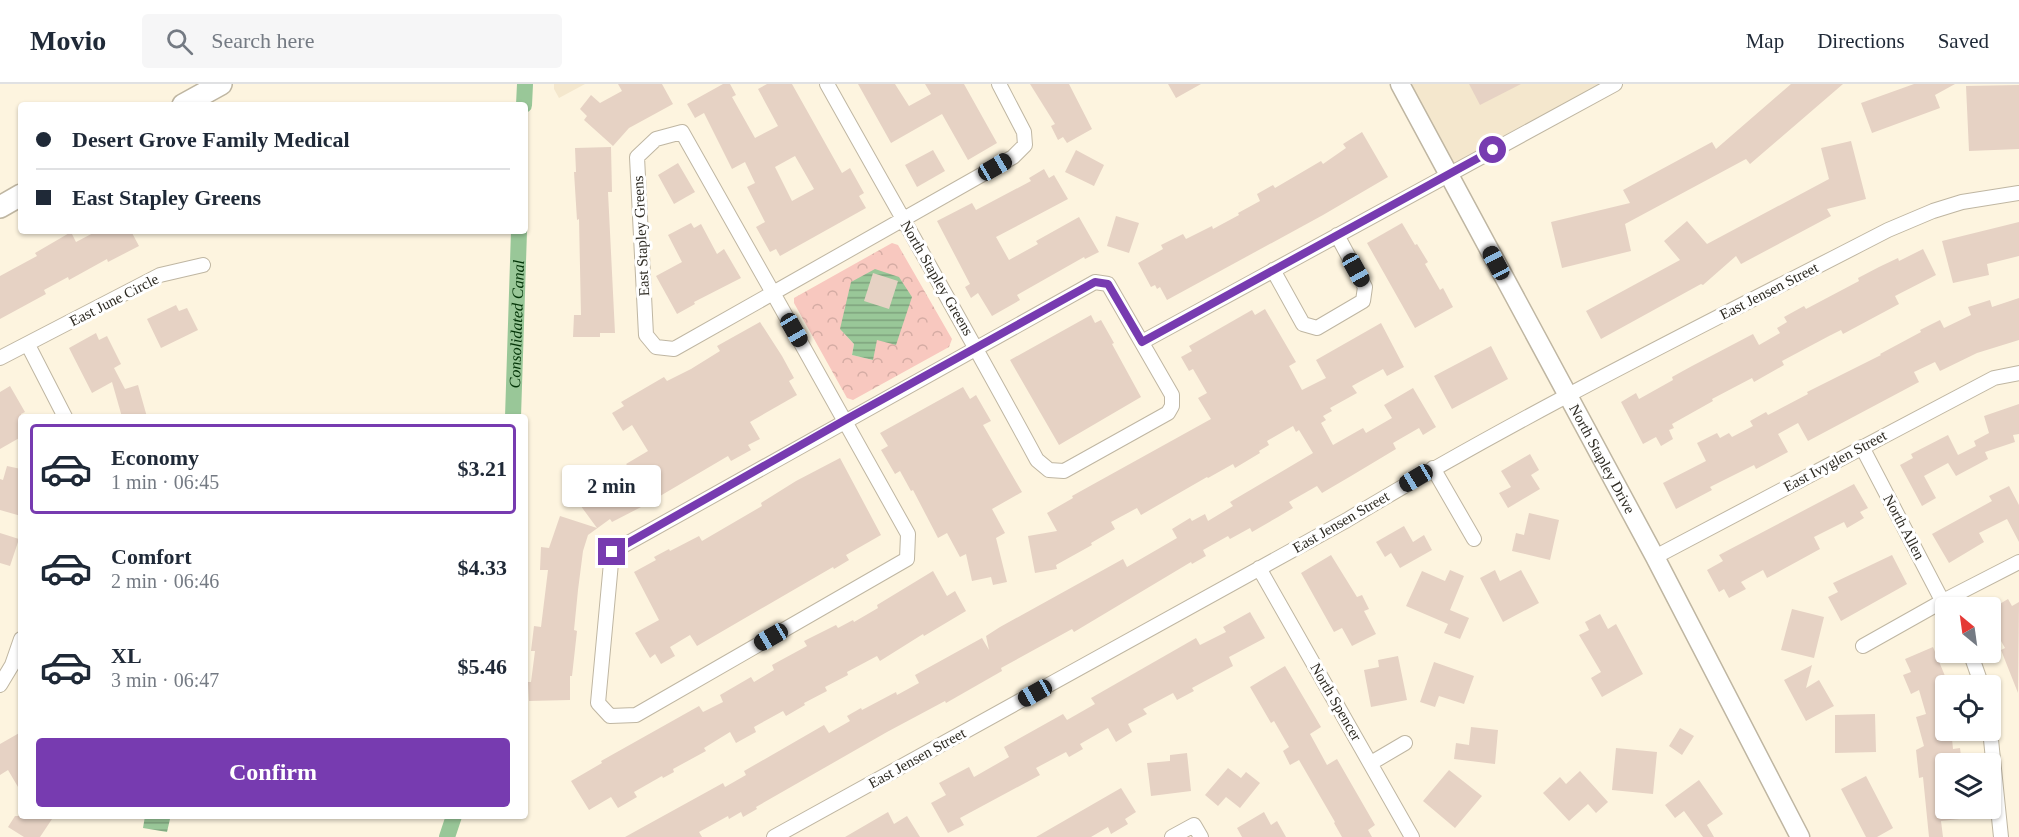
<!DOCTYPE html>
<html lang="en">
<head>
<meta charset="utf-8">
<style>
	:root { --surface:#fff; --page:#f6f6f7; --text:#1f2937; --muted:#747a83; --line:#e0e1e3; --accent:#773bb0 }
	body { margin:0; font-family:Georgia,serif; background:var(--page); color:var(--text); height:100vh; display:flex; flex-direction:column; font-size:22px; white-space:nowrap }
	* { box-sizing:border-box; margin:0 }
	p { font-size:20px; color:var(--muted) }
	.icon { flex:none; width:33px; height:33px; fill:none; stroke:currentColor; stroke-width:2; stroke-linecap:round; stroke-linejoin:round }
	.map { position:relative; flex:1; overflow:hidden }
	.details { position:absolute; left:18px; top:330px; width:510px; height:405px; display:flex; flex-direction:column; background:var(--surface); border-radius:6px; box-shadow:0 2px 4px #0004 }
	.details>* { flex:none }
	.hud { position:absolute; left:18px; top:18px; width:510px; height:132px; border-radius:6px; box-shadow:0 2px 4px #0004; display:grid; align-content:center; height:132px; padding:0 18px; background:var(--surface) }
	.needle { width:39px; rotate:331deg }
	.controls { position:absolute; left:1935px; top:513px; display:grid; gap:12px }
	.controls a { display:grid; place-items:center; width:66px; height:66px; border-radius:6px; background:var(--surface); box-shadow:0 2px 4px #0004; font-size:30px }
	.end { position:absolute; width:27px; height:27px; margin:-14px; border:8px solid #773bb0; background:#fff; box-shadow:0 0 0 3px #fff }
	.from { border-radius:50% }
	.bubble { position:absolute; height:42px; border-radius:6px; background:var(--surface); box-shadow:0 2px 4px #0004; font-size:20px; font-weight:700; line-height:42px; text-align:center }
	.car { position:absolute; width:18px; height:36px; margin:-18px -9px; border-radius:8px; box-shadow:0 0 4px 2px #0007; background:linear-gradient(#222 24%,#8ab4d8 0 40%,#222 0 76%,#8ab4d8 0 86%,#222 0) }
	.hud b { display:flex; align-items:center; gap:21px; height:57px; font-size:22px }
	.hud b+b { border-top:2px solid var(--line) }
	.hud i { width:15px; height:15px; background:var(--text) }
	ul { padding:10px 0 0; list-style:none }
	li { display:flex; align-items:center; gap:18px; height:90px; margin:0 12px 9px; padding:0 6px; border:3px solid transparent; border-radius:6px }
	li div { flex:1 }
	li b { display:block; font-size:22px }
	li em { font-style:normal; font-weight:700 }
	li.selected { border-color:var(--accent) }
	li>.icon { width:54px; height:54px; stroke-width:1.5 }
	.cta { display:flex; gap:12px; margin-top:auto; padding:12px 18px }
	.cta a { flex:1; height:69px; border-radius:6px; background:var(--accent); color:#fff; font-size:24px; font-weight:700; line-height:69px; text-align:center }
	header { display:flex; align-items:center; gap:36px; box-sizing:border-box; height:84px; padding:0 30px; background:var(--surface); border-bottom:2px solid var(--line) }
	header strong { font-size:28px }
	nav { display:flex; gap:33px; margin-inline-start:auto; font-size:21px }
	.search { width:420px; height:54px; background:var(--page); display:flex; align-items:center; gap:15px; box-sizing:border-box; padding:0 21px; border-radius:6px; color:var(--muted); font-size:22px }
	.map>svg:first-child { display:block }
	.built { fill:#f4e7cd }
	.park { fill:url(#park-crowns); fill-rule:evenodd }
	.water { fill:url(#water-rules) }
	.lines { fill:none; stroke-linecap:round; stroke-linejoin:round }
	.canal { stroke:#99c798; stroke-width:16 }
	.building { fill:#e6d2c4; fill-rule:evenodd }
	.street-casing { stroke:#bfb6a2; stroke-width:16 }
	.secondary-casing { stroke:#bfb6a2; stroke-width:21 }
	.primary-casing { stroke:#bfb6a2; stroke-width:24 }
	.street { stroke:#fff; stroke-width:14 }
	.secondary { stroke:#fff; stroke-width:18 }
	.primary { stroke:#fff; stroke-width:21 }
	.route { stroke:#773bb0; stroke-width:8 }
	.labels { text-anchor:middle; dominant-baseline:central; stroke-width:6; stroke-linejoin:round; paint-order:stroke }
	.street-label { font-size:15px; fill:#2e2b23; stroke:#fff }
	.water-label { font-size:16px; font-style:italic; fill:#033407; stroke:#fff }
</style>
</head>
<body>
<header>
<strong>Movio</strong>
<div class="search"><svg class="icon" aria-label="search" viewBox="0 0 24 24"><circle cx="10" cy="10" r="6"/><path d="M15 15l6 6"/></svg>Search here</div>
<nav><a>Map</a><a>Directions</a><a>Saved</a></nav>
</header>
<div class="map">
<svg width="2019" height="753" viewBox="0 0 2019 753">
	<defs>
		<pattern id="park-crowns" width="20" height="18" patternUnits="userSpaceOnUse" patternTransform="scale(1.5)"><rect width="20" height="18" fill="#f8c8bf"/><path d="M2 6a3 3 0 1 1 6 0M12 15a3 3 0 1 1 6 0" fill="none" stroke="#d5aca4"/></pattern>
		<pattern id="water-rules" width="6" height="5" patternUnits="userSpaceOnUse" patternTransform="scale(1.5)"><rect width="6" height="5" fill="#99c798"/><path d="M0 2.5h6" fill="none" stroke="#7da27c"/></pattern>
	</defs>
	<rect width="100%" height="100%" fill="#fdf4df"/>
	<path class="built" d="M554,0H585L559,14L554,5Z
		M1400,0H1615L1448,90Z"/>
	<path class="park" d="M892,159L898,161L952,255L949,263L853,316L847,314L794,219V214ZM840,245L873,276L852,271L854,260Z"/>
	<path class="water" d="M875,185L899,193L912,213L896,261L877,256L873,276L852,271L854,260L840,245L851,198Z
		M145,732L170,735L167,748L143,744Z"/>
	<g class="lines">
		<g class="canal">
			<path d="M524,21L525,0"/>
			<path id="s1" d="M513,333L519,147"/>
			<path d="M447,753L454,732"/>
		</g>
	</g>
	<path class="building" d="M618,0H662L673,20L629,44L613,62L584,36L587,32L580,25L591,11L600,19L622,7Z
		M723,0H730L736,11L732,13L755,54L778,42L758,5L767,0H792L842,89L850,84L864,109L859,112L866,124L780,172L776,165L770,168L756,143L765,138L747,103L755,99L745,78L732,85L704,29L695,34L687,20ZM795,72L814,105L792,117L775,83Z
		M858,0H895L909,22L931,10L925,0H964L997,59L968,76L942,30L891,59Z
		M1030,0H1069L1092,45L1067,59L1063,53L1058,56L1051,42L1055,40Z
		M1168,0H1201L1176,14Z
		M1469,0H1521L1480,21Z
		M1791,0H1843L1750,80L1746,75L1625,140L1631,167L1562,184L1551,138L1630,119L1623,106L1712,58L1716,65Z
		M1914,0H1955L1935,11L1940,24L1872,49L1861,19Z
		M2019,1V65L1969,67L1966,2Z
		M1362,48L1388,93L1323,131L1167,216L1160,203L1157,205L1155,201L1151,203L1138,179L1163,165L1161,161L1183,150L1186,155L1212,142L1213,145L1239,131L1238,129L1260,117L1257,110L1273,101L1275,104L1321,77L1323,80L1346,64L1343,60Z
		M1851,57L1866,115L1827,125L1831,132L1741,180L1736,172L1703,201L1701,200L1601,255L1586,227L1680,176L1664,157L1687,137L1707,160L1829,95L1821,64Z
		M611,63L612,108H608L615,249H600V253H573L574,231H581L579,135L577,136L574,88H576L575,64Z
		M933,66L945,87L917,103L905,81Z
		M1076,66L1104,81L1094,102L1065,88Z
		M678,79L695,108L674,120L658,91Z
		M1044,85L1049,94L1054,91L1068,115L996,153L1009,176L1038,160L1036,157L1079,133L1099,168L1085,175L1084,173L1017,211L1020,216L992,232L978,209L971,214L965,203L970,200L937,137L972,119L976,126L1031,97L1029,94Z
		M1116,132L1139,139L1129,169L1107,162Z
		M2019,138V172L1987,180L1989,191L1953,199L1942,157Z
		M691,139L694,144L701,140L717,170L724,165L741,194L694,218L695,220L677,230L656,192L682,178L668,151Z
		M1402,139L1415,161L1417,160L1428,178L1425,180L1440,206L1443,204L1453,223L1415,244L1367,159Z
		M97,147H131L139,162L108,178L107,175L69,196L68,193L44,206L46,210L0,235V192L37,172L35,169L71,148L76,158Z
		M1923,165L1936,191L1895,212L1899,220L1843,250L1841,246L1829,252L1782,277L1784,281L1754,298L1752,294L1712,315L1713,317L1672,340L1674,344L1669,346L1673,355L1661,362L1656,353L1643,360L1621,318L1636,309L1639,315L1673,296L1672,293L1692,282L1753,250L1759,261L1780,249L1777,244L1787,238L1784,233L1804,222L1806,225L1859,197L1858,194L1879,183L1898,174L1899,177Z
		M873,189L898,197L889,225L864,217Z
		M2019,214V256L1977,269L1940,287L1935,278L1914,288L1919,298L1808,357L1798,339L1778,350L1788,368L1756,385L1754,381L1710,403L1712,406L1676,425L1663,399L1706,377L1697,359L1717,349L1720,354L1729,349L1732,353L1753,342L1750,337L1766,328L1768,331L1808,310L1807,308L1881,271L1880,270L1921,248L1920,246L1940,236L1944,244L1971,231L1968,223L1990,216L1992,223Z
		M176,221L179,227L187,224L198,246L161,264L147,235Z
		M1265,225L1296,278L1289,282L1302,306L1326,294L1316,276L1381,239L1404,283L1387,292L1383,285L1352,302L1357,309L1330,324L1332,327L1323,332L1326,336L1321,339L1333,361L1363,344L1366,349L1392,334L1384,321L1413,304L1436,343L1423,351L1419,344L1393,359L1396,365L1351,392L1322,409L1317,402L1289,418L1293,424L1278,433L1252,448L1250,444L1230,455L1228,452L1203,466L1206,472L1192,480L1191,478L1074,548L1072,545L1001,584L1002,587L946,619L945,617L887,648L756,723L757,725L743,733L741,728L729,735L728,732L699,748L702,753H625L723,699L725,703L746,691L744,687L824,641L829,649L850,637L847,632L861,624L862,626L896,608L897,611L919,599L915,591L982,554L989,566L986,552L1000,543L1123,475L1127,483L1177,454L1172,445L1190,434L1192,437L1205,430L1208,437L1233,422L1230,418L1313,369L1299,346L1296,348L1293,342L1267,357L1269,361L1259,367L1260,369L1235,384L1233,380L1208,394L1207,393L1141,431L1137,424L1111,438L1115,445L1091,459L1092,461L1056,481L1057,485L1035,489L1028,452L1057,447L1047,429L1073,414L1072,412L1090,402L1211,335L1198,314L1207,309L1193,285L1189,287L1181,273L1192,267L1189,262L1252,226L1255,231Z
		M1091,231L1095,239L1101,236L1114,259L1112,260L1141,313L1059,361L1010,276Z
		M760,238L782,272L794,294L789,297L797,311L750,338L760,355L748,361L751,366L731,377L728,372L643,422L612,438L610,435L588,451L583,467L578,506L574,546L577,547L572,592H570V616L529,617L528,598H531L535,567H531L534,542L541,543L548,486H540L541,463L549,464L560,432L597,444L575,414L596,399L628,382L626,380L648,367L632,341L623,347L612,329L624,322L621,318L664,293L667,297L691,285L720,267L717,262Z
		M96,249L99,256L107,252L121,280L114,284L125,305L138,301L147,333H122L112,298L92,309L69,264Z
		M1491,262L1508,295L1452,325L1434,292Z
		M10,302L25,328L21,330V353L0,365V308Z
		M963,303L970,315L976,311L991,337L983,341L1022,408L992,425L1005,449L996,454L1007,498L993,501L991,493L972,497L966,470L960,473L947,449L938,454L913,406L911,407L900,387L895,390L881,366L888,362L880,349Z
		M2019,320V350L2013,351L2015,358L1985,368L1988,375L1956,392L1948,379L1924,392L1936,414L1922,422L1900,381L1913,374L1911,370L1948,351L1958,371L1976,362L1974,357L1989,349L1984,332Z
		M1530,370L1539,386L1531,391L1540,405L1508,424L1499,409L1511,403L1501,387Z
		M840,374L881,451L846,471L849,476L834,485L833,483L697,562L690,551L670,563L675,572L661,580L655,570L650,574L635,549L659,536L634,488L656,476L654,473L669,465L670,467L699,452L702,457L762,422L761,419L796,397Z
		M7,382L21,385V432L0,426V395L3,396Z
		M1854,400L1868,424L1860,428L1864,434L1847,444L1844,438L1814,453L1820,465L1767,494L1763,486L1741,498L1746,505L1729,514L1724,505L1719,508L1707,486L1723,477L1719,471Z
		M2009,402L2019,421V458L2007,435L1979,449L1984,458L1949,479L1932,450L1992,417L1989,412Z
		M1529,429L1559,436L1550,476L1512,467L1516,449L1524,451Z
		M1404,442L1413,458L1424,451L1432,466L1400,484L1391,469L1385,473L1376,458Z
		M0,449L19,455L10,482L0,479Z
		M1331,471L1357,513L1362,511L1369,525L1364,527L1376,550L1352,562L1342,544L1334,548L1301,489Z
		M1892,471L1907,500L1841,537L1828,513L1838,508L1833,499Z
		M1450,486L1464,492L1450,526L1469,534L1460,555L1444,549L1448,540L1406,522L1422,487L1445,497Z
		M1495,486L1500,497L1521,486L1539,519L1503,538L1480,494Z
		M933,487L947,512L955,507L966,527L924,552L923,550L880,577L877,572L847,588L848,591L825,603L827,607L804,619L805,621L786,632L783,627L754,643L756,648L736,659L730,648L704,664L706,667L673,685L674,688L663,694L662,692L634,708L637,713L618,724L611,713L589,726L571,697L602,679L601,677L699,622L703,628L723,618L720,611L751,593L754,598L774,586L772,581L807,562L804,557L836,541L838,544L853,536L854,538L878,524L877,521Z
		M2008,515L2012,522L2019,518L2018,609L2001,566L2005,564L1990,538V531L1995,528L1993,524Z
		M1792,525L1824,533L1814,574L1781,566Z
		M1250,528L1265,554L1229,573L1233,582L1192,604L1194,607L1177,616L1173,609L1143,625L1147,630L1128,640L1132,648L1116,658L1108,644L1080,660L1083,665L1069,673L1066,668L1036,684L1040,691L960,734L964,741L948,749L931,719L946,711L939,699L969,683L974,693L1009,673L1004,663L1063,630L1067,636L1095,620L1091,614L1196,554L1200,561L1226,548L1223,543Z
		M1600,530L1608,545L1616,540L1643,590L1602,613L1591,594L1601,588L1579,551L1589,546L1585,538Z
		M1933,563L1945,592L1946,656L1952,655L1953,665L1960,664L1962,680H1946V724H1978V733L1941,737L1943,753H1929L1923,693L1919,694L1916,666L1924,662L1916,633L1926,630L1919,606L1911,610L1903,591L1911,588L1905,575Z
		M1398,572L1407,616L1371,623L1364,586L1379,583L1378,576Z
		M1434,578L1474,592L1464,620L1439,612L1435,623L1420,618Z
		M1812,581L1806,604L1819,596L1834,622L1806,637L1784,596Z
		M1285,582L1321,643L1310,650L1327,681L1337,675L1375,741L1368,746L1372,753H1342L1334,739L1335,738L1299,676L1290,681L1283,667L1289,663L1274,637L1271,639L1250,603Z
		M1875,630L1876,668L1835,669V631Z
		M1471,643L1498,646L1495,680L1454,675L1456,659L1469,661Z
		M1680,644L1694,652L1682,671L1669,662Z
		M21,648V708L8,686L0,691V660Z
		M1616,664L1657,668L1653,710L1612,706Z
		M1187,669L1191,707L1151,712L1147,679L1170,677V671Z
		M1228,684L1241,694L1246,688L1260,699L1240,724L1226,713L1218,722L1205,711Z
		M1449,686L1482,712L1455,744L1423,717Z
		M1580,687L1608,718L1596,729L1588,720L1569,737L1543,709L1560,693L1566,700Z
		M1866,692L1893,744L1877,753H1866L1841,705Z
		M1699,696L1723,730L1707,741L1714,753H1703L1684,727L1675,734L1665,721Z
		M1121,704L1136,728L1125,735L1128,740L1111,750L1108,743L1091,753H1036Z
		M888,728L894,740L907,732L920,753H845Z
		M1264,728L1271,741L1277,737L1286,753H1242L1237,744Z
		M15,732H54L40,753H24L8,743Z"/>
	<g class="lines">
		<defs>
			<path id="street" d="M827,0C897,125 969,250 1037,376L1049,386L1064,387L1168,329L1172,322V311L1108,200L1095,198C933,287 772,377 612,468L598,619L610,632L636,631L907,475L908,450L773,209L1013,73L1025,61L1024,48L999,0
				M682,48L773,209L674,265L656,263L646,251L637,73L656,55Z
				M1273,186L1303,240L1317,244L1363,217L1365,203L1337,151
				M1142,258L1615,0
				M28,261L65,333
				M0,274L160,191L203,181
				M1862,363L1946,524
				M1433,384L1474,455
				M1655,473L1994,294L2019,289
				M1259,484L1412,753
				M1863,562L1943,517L2019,478
				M1970,568L1982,602
				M0,601L12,581L21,555
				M1990,646L2001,753
				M1371,679L1405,659
				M774,753L1347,436C1522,330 1706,240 1888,146L1933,127L1962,118L2019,109
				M1172,753L1194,741L1201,753"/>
			<g id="secondary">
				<path id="s2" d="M1400,0L1655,473L1800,753"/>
			</g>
			<path id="primary" d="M183,21L221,0
				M0,123L21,111"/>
		</defs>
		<use href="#street" class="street-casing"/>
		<use href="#secondary" class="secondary-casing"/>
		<use href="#primary" class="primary-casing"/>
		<use href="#street" class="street"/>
		<use href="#secondary" class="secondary"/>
		<use href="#primary" class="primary"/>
	</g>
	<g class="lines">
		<path class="route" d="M612,468L845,336L1095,198L1108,200L1142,258L1493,66"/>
	</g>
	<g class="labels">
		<g class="street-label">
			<text transform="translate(641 152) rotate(-93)">East Stapley Greens</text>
			<text transform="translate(937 194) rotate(60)">North Stapley Greens</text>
			<text transform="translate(1769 207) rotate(-27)">East Jensen Street</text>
			<text transform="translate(114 216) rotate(-27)">East June Circle</text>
			<text stroke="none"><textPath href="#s2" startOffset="426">North Stapley Drive</textPath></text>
			<text transform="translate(1835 377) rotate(-28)">East Ivyglen Street</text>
			<text transform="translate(1341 438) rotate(-30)">East Jensen Street</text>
			<text transform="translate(1904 443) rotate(62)">North Allen</text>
			<text transform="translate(1336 618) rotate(60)">North Spencer</text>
			<text transform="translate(917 674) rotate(-29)">East Jensen Street</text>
		</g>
		<g class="water-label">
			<text stroke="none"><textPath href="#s1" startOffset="93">Consolidated Canal</textPath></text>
		</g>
	</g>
</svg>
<div class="controls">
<a><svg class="needle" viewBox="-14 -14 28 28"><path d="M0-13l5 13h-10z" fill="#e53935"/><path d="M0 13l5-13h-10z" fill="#747a83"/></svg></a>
<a><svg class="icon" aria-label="locate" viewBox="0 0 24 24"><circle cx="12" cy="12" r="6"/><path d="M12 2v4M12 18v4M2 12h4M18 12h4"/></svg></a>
<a><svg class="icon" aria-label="layers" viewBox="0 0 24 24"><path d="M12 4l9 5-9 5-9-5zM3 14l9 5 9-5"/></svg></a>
</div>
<i class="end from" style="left:1493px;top:66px"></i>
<i class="end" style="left:612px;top:468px"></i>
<div class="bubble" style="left:562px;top:381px;width:99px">2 min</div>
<i class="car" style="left:995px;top:83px;rotate:60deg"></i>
<i class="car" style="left:1496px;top:179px;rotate:332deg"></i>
<i class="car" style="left:1356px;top:186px;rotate:151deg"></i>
<i class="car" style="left:794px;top:246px;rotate:150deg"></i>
<i class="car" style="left:1416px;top:394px;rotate:239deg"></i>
<i class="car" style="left:771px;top:553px;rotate:240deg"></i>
<i class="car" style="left:1035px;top:609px;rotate:241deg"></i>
<div class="hud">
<b><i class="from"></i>Desert Grove Family Medical</b>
<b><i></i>East Stapley Greens</b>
</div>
<section class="details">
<ul>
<li class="selected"><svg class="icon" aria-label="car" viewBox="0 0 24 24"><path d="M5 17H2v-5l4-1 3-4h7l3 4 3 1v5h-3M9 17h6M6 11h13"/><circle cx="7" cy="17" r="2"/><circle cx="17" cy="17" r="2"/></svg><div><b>Economy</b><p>1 min · 06:45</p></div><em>$3.21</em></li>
<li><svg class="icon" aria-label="car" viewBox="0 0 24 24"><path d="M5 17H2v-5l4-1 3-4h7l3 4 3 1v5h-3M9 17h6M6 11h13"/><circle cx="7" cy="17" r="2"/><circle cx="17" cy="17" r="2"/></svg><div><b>Comfort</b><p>2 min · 06:46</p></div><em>$4.33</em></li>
<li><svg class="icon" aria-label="car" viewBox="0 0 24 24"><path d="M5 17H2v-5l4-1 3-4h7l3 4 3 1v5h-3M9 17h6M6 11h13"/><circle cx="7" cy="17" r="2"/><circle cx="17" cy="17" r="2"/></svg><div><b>XL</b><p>3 min · 06:47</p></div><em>$5.46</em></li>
</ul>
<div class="cta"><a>Confirm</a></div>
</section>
</div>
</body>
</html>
